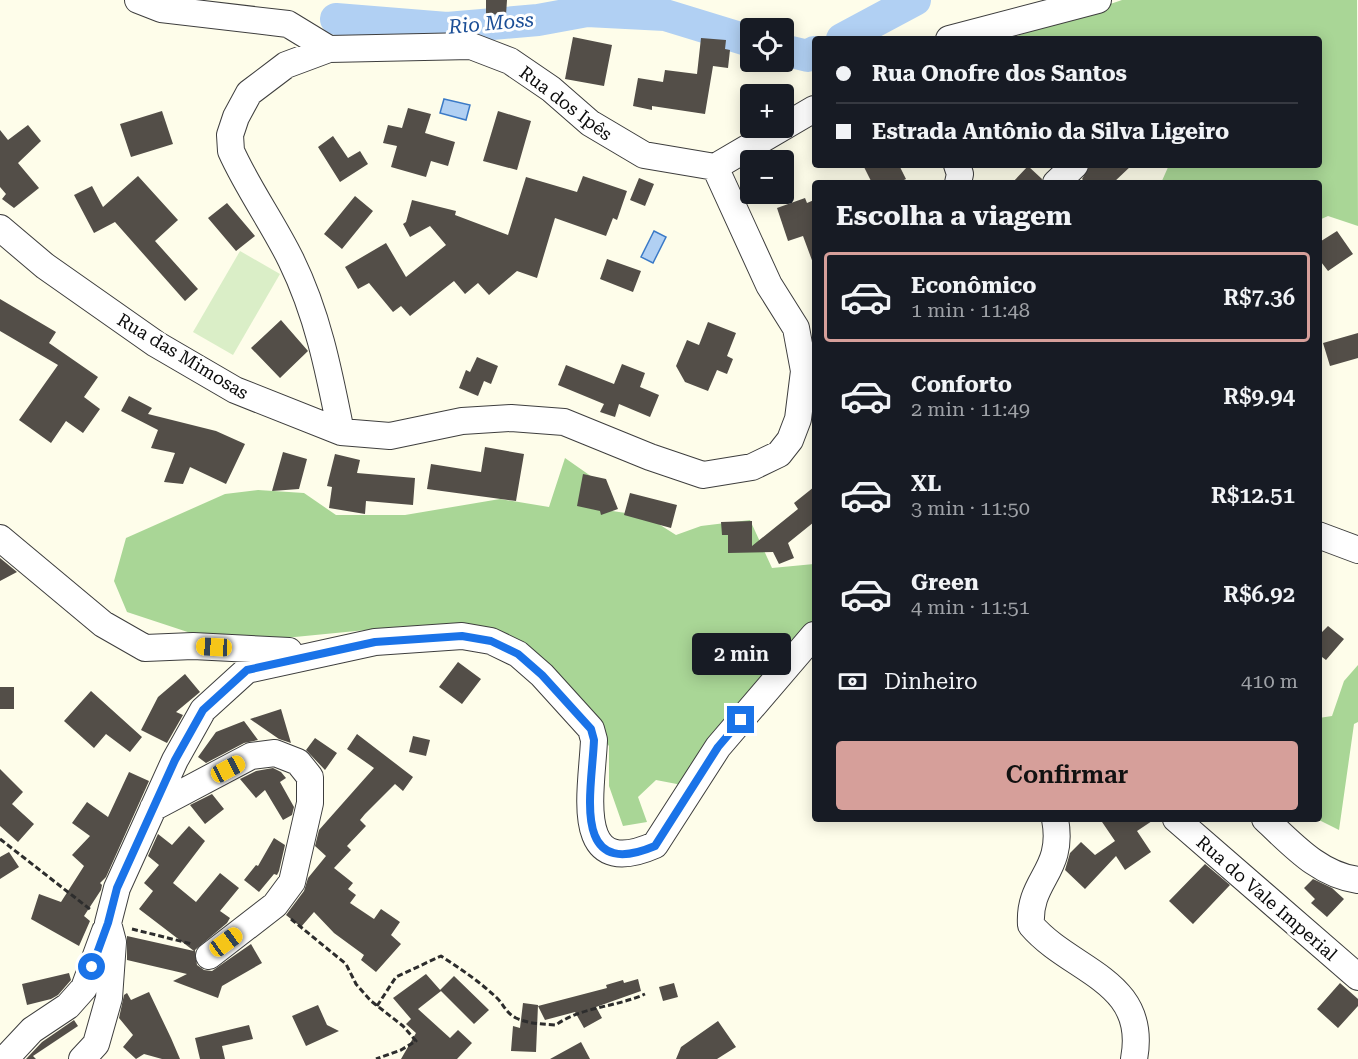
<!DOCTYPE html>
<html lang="pt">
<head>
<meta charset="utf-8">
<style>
	:root { --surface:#171b24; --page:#242831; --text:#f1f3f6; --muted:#9ea1a6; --line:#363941; --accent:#d69f9a }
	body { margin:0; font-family:"Roboto Serif",serif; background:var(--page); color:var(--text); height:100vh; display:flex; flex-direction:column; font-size:22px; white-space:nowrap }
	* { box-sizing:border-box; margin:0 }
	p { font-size:20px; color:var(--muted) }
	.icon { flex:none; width:33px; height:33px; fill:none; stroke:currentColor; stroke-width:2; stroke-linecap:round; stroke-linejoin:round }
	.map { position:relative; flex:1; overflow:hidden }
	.details { position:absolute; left:812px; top:180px; width:510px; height:642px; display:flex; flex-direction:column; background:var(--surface); border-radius:6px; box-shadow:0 3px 15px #0003 }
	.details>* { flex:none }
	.top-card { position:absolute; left:812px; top:36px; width:510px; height:132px; border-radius:6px; box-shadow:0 3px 15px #0003; display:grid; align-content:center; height:132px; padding:0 24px; background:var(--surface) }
	.tools { position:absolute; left:740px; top:18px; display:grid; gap:12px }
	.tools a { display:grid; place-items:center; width:54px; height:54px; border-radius:6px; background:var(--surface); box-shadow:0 3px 15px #0003; font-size:30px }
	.end { position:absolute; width:27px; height:27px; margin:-14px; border:8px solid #1a73e8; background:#fff; box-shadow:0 0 0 3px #fff }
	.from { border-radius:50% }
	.bubble { position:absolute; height:42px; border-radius:6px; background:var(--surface); box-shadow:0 3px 15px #0003; font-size:20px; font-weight:600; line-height:42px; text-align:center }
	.car { position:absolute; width:18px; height:36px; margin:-18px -9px; border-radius:8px; box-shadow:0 0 4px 2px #0007; background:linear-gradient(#f5c518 24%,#345 0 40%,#f5c518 0 76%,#345 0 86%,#f5c518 0) }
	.top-card b { display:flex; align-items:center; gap:21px; height:57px; font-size:22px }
	.top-card b+b { border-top:2px solid var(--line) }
	.top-card i { width:15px; height:15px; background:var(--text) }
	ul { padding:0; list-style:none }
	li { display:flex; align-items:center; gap:18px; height:90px; margin:0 12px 9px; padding:0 12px; border:3px solid transparent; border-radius:6px }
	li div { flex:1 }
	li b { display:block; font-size:22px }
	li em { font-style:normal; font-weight:600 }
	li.current { border-color:var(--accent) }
	li>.icon { width:54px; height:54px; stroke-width:1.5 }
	h2 { padding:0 24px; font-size:27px; line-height:72px }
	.pay { display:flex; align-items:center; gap:15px; height:66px; padding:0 24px; font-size:22px }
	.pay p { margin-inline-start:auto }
	.button { display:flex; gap:12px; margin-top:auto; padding:12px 24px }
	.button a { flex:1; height:69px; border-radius:6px; background:var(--accent); color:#111; font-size:24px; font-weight:600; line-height:69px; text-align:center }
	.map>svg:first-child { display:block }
	.forest { fill:#a9d696 }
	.pitch { fill:#daeec7 }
	.water { fill:#b1d0f3; stroke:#3b7ac7; stroke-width:1.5 }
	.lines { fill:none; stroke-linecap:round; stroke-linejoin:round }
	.river { stroke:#b1d0f3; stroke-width:32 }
	.building { fill:#534e48 }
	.minor-casing { stroke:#3e3e3e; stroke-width:28 }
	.path { stroke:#2d2d2d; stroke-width:3; stroke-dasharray:6 3; stroke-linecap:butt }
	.minor { stroke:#fff; stroke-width:26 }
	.route { stroke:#1a73e8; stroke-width:8 }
	.labels { text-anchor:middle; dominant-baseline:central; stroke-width:6; stroke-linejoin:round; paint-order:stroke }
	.street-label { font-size:18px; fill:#0b0b0b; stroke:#fff }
	.water-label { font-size:20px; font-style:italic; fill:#1b4e96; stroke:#fff }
</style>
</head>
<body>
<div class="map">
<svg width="1358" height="1059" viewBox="0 0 1358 1059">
	<rect width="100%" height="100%" fill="#fefdea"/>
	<path class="forest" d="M1122,0H1357L1358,226L1328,216L1319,220L1318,183H1161L1169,165H1318V39H1008Z
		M565,458L595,479L592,508L646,516L676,535L701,526L750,520L772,568L814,564V645L682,785L656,780L638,797L647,822L623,826L609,786V746L543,666L489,629L407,626L224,644L127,612L114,581L126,538L225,494L258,490L304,493L336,515H405L500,499L549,507Z
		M1358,665V722L1354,724L1339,830L1317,819L1319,718L1332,716L1344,681Z"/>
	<path class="pitch" d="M240,251L280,274L233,355L193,332Z"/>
	<path class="water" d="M444,99L470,105L466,120L440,113Z
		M654,231L666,237L653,263L641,257Z"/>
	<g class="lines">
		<path class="river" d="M336,19L447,28L538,20L587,11L665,15L750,41
			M842,39L915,0
			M783,50L808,56L814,52"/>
	</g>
	<path class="building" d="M486,0H507L506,15L486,14Z
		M573,37L612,45L604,86L565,79Z
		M701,38L726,40L725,49L730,50L728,68L713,66L705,114L652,106V110L633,106L638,78L663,82L665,70L697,74Z
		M408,108L431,114L425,133L455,142L448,166L431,161L426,177L391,167L397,146L383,143L388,125L402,128Z
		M162,111L173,144L131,157L120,124Z
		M498,111L531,121L517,170L483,161Z
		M28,125L41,141L18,163L39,188L14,208L2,199L6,194L0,187V130L8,140Z
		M333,136L348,158L360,151L368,164L340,182L318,147Z
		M863,165H899L906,179L898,183H872Z
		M1090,165H1132L1113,183H1086L1082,179Z
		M1028,166L1042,179L1041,183H1012Z
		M138,176L178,220L155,241L198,289L185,301L115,222L94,233L74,195L92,186L103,207Z
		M583,176L627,191L617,220L613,218L606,236L555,218L537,278L517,271L489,295L478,283L465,294L454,281L410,316L401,306L393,312L369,283L358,289L345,267L386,243L406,277L446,245L430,226L410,237L403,224L406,222L412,200L456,211L455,215L508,235L526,177L577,192Z
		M639,178L654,184L645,206L630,200Z
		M355,196L373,211L342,249L324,234Z
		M805,198L807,203L814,200L813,263L803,236L788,241L777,208Z
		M227,203L255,236L236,251L208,218Z
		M1337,231L1353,254L1328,271L1318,258V243Z
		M607,259L641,271L633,292L600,279Z
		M0,299L56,332L49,343L98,377L84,397L100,409L83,433L66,421L51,443L19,420L58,365L0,331Z
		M281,320L308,351L280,378L251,348Z
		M708,322L736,333L727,356L733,359L727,374L717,370L708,391L685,382L676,366L687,340L699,345Z
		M1358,333V358L1330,366L1323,343Z
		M477,357L498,366L491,384L484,381L478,396L459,388L466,370L470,372Z
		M622,364L645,373L640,387L659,395L650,417L619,404L615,417L600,412L604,404L558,385L566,365L614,384Z
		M129,396L152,408L148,414L216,431L245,444L226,484L190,467L183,484L164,482L175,453L151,448L158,430L121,411Z
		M485,447L524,454L516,501L427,489L431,464L481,472Z
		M283,452L307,459L299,489L272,491Z
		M335,454L360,460L357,473L415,478L413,505L366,501L365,514L329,508L332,487L327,486Z
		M583,474L606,479L618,509L601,515L600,511L577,506Z
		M814,487V522L788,543L794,558L779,564L773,552L728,553V535H722L721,522L752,521V546L798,509L794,503Z
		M630,493L677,505L671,528L624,515Z
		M0,558L17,572L0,581Z
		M1328,626L1344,639L1326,660L1318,654V636Z
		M458,662L481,679L462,704L439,687Z
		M185,674L200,692L176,712L183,715L167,743L141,730L158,697Z
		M0,687H14V709H0Z
		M91,691L142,737L130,752L106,734L94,748L64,721Z
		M281,709L291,743L279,739L250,719Z
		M244,721L258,740L244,743L206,763L198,757L216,732Z
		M357,734L413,777L403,791L395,784L365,814L360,820L366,826L347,846L351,850L334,868L353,883L348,889L356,895L350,903L374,919L381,909L400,922L391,935L401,944L376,972L361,960L364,955L334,933L314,912L301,927L286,915L304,891L308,878L326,856L315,846L319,830L374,768L347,749Z
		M413,736L430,740L426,756L409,752Z
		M315,738L337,753L325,770L306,750Z
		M273,768L281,772L286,778L280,782L294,807L292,815L283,820L265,790L256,798L240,779L256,771Z
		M0,769L23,792L12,804L34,824L18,842L0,826Z
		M129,772L149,781L106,877L100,883L102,885L101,890L84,916L90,921L79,946L31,919L39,894L61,902L84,866L72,855L90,836L72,823L87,802L108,817Z
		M212,794L224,809L205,824L190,805Z
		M1100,819H1155L1137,831L1151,852L1125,870L1116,856L1085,889L1065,870L1070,853L1081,842L1095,855L1115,841Z
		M189,826L205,841L173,883L196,902L220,873L239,888L220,911L230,918L227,923L195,950L197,965L204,970L212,971L251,944L262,963L222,986L218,998L173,981L187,974L127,960V936L194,951L139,909L153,891L144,883L159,865L148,856L158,834L172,845Z
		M274,838L285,845L279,871L277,875L274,874L259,892L244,880L256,865L258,866Z
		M9,852L19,867L0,879V857Z
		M1205,864L1230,885L1193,924L1169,901Z
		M1313,879L1332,888L1344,899L1327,917L1311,903L1315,899L1304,888Z
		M69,973L71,980L58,995L51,999L27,1005L22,984Z
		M426,974L441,991L418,1009L450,1038L458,1030L472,1043L457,1059H401L416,1033L406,1024L411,1019L393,998Z
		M454,976L489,1010L474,1024L440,990Z
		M638,979L641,991L596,1007L602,1018L584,1028L575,1012L545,1020L538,1006L607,988L606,985L623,980L624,983Z
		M674,983L678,997L663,1001L659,987Z
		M1340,983L1358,999V1006L1338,1028L1317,1009Z
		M149,992L171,1038L180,1059H162L144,1054L136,1059L123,1047L133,1035L119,1018L124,995L127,993L131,1000Z
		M523,1003L538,1005L536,1052L511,1051L513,1026L520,1028Z
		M318,1005L327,1025L339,1031L306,1046L292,1016Z
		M74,1020L78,1026L33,1056L36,1059H26L42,1042Z
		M718,1021L736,1047L717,1059H676L681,1047Z
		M249,1025L253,1039L222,1046L225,1059H200L195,1038Z
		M581,1042L590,1059H550Z"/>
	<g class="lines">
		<defs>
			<path id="minor" d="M138,0L161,9L288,24L329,49
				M949,39L1098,0
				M957,165L960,174L958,183
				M1056,183L1075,165
				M0,228L45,266L156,344L235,390L341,432L390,436L462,421L511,418L564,422L650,457L703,475L752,467L779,454L790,440L798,419L804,371L796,328L769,285L715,167
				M341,432C329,372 318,315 291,260C273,223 248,189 231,151L230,135L236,117L249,93L286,65L329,49L471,46L510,61L551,89L590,123L644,155L715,167L814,109
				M1318,535L1358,550
				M0,538L103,624L145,648L193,646L289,651
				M153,808L251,756L275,753L298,762L310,777V803L292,882L275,905L209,956
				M1055,819C1065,872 1028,879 1031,925C1071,972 1149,980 1134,1059
				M1176,819L1358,977
				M1265,819C1292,844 1319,875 1358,880
				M5,1059L32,1030L68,1006L84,988L105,931
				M82,1059L96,1044L109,998L113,942L108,923L117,888L175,760L203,710L247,670L375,642L462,636L491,641L518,654L542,675L591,729L594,740C592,790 571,882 655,845L718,747L814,635"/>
		</defs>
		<use href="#minor" class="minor-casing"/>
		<path class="path" d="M0,839L91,910
			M291,919L346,964L356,984L371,1001L403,1026L416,1041L401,1050L376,1059
			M132,929L192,944
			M377,1006L396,977L441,956C461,969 480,982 497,998C504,1005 506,1013 516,1018C529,1024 542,1024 556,1025C580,1007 617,1007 645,994"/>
		<use href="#minor" class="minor"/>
	</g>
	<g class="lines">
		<path class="route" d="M92,967L108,923L117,888L175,760L203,710L247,670L375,642L462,636L491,641L518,654L542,675L591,729L594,740C592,790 570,882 655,846L718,747L741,720"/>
	</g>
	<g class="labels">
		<g class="street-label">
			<text transform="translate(566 103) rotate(37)">Rua dos Ipês</text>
			<text transform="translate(183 356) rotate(31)">Rua das Mimosas</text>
			<text transform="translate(1267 898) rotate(41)">Rua do Vale Imperial</text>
		</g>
		<g class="water-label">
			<text transform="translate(491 23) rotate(-5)">Rio Moss</text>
		</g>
	</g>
</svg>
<div class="tools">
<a><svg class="icon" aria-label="locate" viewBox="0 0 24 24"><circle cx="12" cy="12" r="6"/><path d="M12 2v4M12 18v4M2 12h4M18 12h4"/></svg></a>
<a>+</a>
<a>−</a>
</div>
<i class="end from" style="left:92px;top:967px"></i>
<i class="end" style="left:741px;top:720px"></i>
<div class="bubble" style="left:692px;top:633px;width:99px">2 min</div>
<i class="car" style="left:214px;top:647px;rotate:273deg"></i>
<i class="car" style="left:228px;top:769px;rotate:62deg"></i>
<i class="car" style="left:226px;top:942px;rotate:54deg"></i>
<div class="top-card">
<b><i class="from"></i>Rua Onofre dos Santos</b>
<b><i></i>Estrada Antônio da Silva Ligeiro</b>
</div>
<section class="details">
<h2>Escolha a viagem</h2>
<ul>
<li class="current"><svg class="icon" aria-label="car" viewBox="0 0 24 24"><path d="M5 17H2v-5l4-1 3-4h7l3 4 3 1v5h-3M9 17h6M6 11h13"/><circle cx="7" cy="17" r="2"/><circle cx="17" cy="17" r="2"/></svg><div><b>Econômico</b><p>1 min · 11:48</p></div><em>R$7.36</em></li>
<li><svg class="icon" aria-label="car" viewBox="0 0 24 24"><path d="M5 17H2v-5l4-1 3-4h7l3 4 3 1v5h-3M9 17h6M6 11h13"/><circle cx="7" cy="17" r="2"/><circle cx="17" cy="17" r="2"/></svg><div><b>Conforto</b><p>2 min · 11:49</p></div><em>R$9.94</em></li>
<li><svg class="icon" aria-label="car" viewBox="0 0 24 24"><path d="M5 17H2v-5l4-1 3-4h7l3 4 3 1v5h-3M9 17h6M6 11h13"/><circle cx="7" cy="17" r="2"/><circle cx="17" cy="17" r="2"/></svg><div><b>XL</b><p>3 min · 11:50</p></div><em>R$12.51</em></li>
<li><svg class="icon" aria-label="car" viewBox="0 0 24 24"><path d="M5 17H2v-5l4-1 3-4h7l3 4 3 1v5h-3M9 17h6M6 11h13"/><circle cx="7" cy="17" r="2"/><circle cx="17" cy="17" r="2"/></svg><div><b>Green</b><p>4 min · 11:51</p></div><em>R$6.92</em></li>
</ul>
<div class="pay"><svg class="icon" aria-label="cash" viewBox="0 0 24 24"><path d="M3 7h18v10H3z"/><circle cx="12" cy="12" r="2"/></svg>Dinheiro<p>410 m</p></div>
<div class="button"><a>Confirmar</a></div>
</section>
</div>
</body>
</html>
